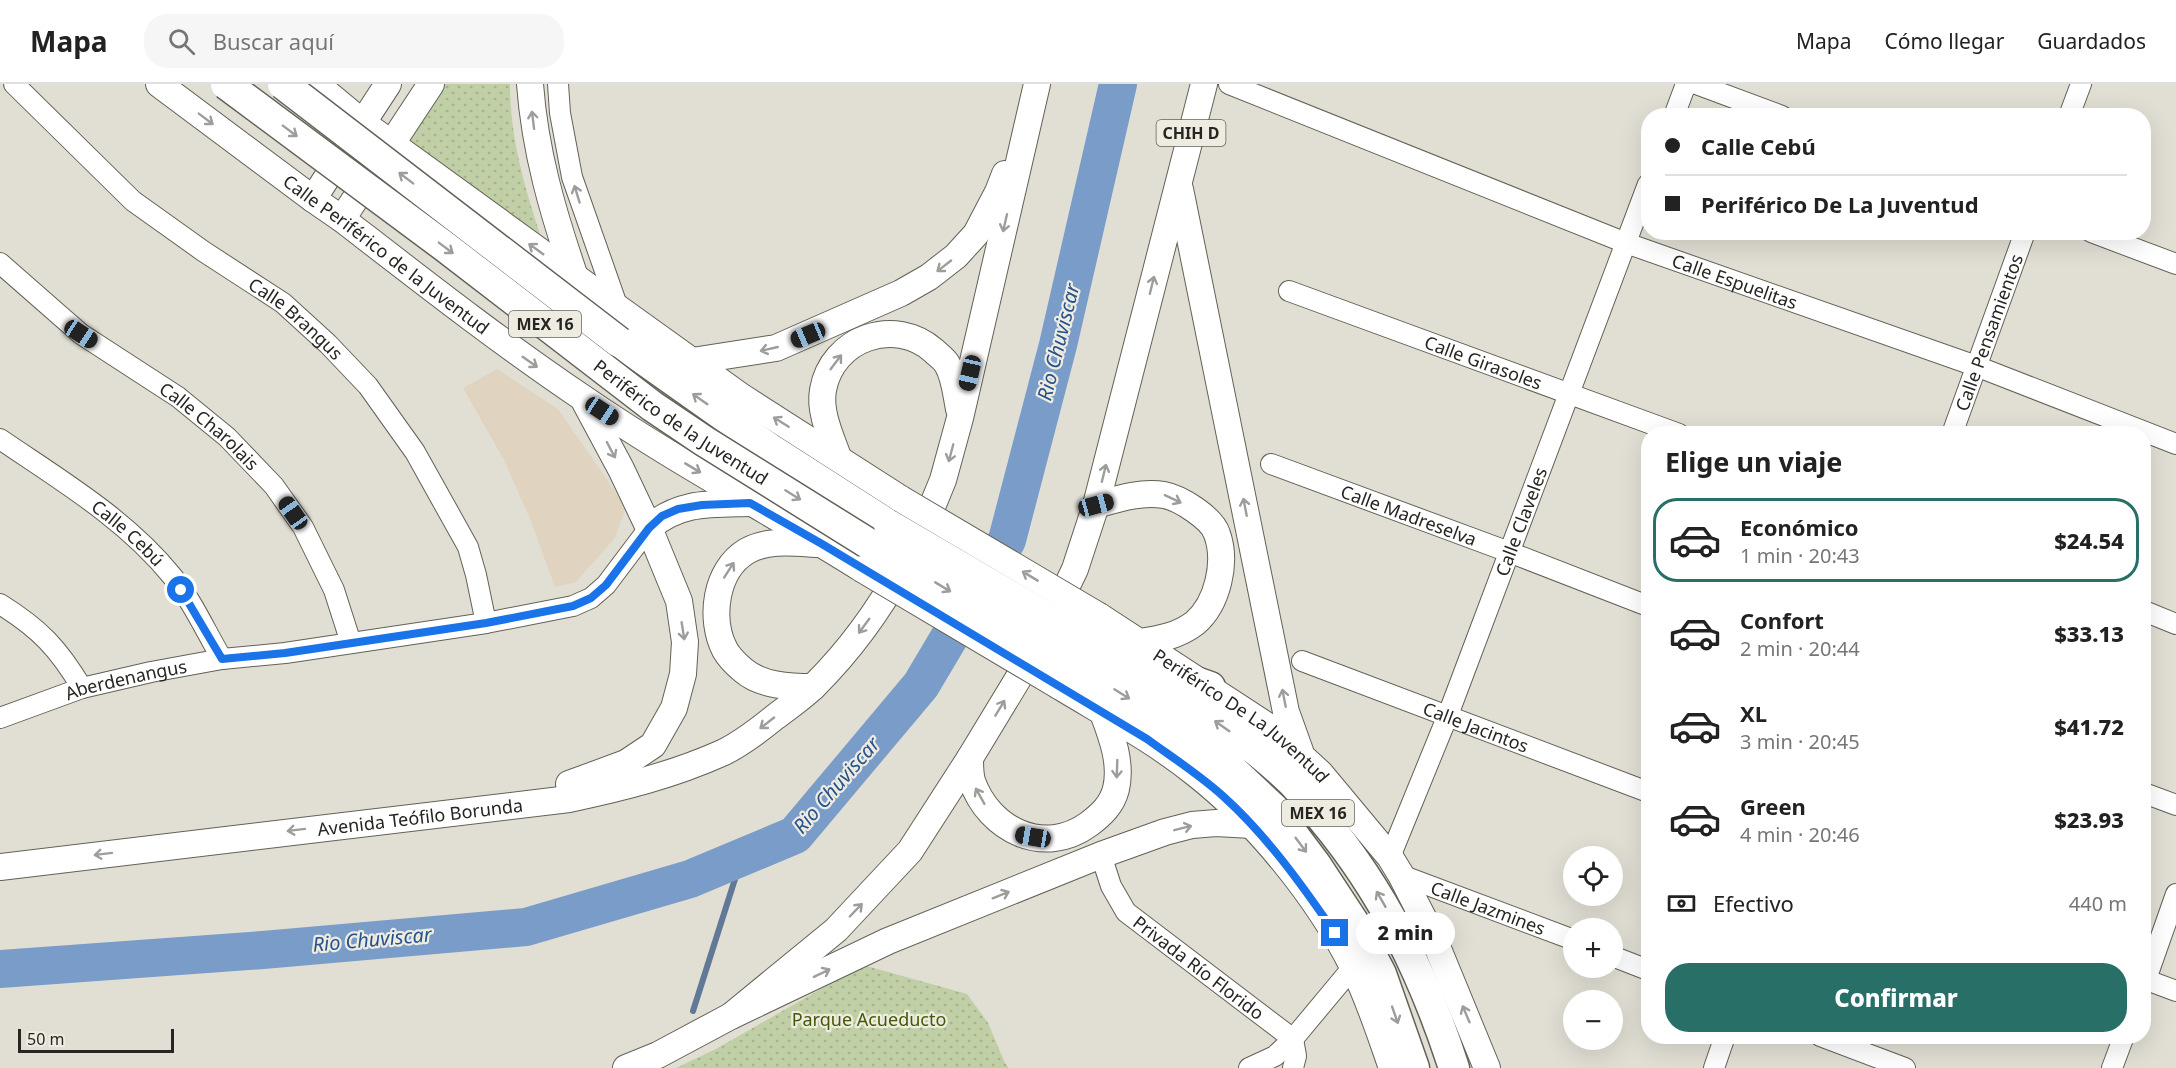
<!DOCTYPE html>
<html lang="es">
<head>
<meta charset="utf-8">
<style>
	:root { --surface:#fff; --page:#f6f6f6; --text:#222; --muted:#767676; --line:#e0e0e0; --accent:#276f67 }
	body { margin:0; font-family:"Noto Sans",sans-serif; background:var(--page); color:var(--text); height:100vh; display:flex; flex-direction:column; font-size:22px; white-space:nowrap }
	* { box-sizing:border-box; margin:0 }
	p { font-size:20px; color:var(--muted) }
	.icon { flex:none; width:33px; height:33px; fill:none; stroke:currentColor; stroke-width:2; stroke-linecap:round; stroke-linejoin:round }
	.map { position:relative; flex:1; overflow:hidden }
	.details { position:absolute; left:1641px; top:342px; width:510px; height:618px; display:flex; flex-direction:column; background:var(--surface); border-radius:24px; box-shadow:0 6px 24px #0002 }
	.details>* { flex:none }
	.banner { position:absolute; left:1641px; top:24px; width:510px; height:132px; border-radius:24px; box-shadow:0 6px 24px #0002; display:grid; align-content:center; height:132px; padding:0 24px; background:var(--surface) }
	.controls { position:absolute; left:1563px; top:762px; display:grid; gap:12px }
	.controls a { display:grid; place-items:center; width:60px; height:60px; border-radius:50%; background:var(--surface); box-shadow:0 6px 24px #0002; font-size:30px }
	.scale { position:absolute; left:18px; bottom:15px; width:156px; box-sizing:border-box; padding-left:6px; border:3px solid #262521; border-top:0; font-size:16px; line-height:21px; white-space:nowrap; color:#262521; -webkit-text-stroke:4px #eeece1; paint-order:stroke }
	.end { position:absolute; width:27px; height:27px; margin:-14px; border:8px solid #1a73e8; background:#fff; box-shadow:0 0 0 3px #fff }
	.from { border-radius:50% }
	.bubble { position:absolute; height:42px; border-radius:21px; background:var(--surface); box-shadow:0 6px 24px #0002; font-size:20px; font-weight:800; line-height:42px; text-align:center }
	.car { position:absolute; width:18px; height:36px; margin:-18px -9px; border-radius:8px; box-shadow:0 0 4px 2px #0007; background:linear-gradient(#222 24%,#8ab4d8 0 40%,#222 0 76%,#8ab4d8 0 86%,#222 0) }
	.banner b { display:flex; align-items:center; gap:21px; height:57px; font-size:22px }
	.banner b+b { border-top:2px solid var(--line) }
	.banner i { width:15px; height:15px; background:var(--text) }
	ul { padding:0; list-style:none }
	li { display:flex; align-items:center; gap:18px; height:84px; margin:0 12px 9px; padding:0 12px; border:3px solid transparent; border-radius:24px }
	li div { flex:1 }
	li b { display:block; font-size:22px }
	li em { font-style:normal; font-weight:800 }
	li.selected { border-color:var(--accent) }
	li>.icon { width:54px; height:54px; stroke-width:1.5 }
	h2 { padding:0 24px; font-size:27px; line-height:72px }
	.pay { display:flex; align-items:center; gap:15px; height:66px; padding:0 24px; font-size:22px }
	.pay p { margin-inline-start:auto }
	.cta { display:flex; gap:12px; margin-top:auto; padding:12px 24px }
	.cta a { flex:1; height:69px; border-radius:24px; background:var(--accent); color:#fff; font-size:24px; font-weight:800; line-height:69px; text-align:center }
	header { display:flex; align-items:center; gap:36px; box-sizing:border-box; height:84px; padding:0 30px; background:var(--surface); border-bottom:2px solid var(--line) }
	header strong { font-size:28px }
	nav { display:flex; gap:33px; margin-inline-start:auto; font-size:21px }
	.search { width:420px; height:54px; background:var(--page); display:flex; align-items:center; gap:15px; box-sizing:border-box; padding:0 21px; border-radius:24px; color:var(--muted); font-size:22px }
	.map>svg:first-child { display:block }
	.commercial { fill:#e0d3bf }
	.park { fill:url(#park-dots) }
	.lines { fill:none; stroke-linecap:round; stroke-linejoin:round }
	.stream { stroke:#617896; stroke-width:6 }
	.river { stroke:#7a9cc8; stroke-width:38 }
	.minor-casing { stroke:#636157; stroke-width:22 }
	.major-casing { stroke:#636157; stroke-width:28 }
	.highway-casing { stroke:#636157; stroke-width:33 }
	.minor { stroke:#fff; stroke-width:20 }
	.major { stroke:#fff; stroke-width:26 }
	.highway { stroke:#fff; stroke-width:30 }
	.major-bridge-casing { stroke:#636157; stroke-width:28; stroke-linecap:butt }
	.highway-bridge-casing { stroke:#636157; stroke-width:33; stroke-linecap:butt }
	.major-bridge { stroke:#fff; stroke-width:26 }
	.highway-bridge { stroke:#fff; stroke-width:30 }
	.oneway { stroke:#9d9d9b }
	.route { stroke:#1a73e8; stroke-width:8 }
	.labels { text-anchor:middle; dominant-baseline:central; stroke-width:4.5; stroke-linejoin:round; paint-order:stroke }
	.shield { fill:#eeece1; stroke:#62615b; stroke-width:1.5 }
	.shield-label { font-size:16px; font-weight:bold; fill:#262521 }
	.street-label { font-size:18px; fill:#262521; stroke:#eeece1 }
	.park-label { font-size:18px; fill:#435902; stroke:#eeece1 }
	.water-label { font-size:20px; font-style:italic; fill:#25528b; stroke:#eeece1 }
</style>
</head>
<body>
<header>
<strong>Mapa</strong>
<div class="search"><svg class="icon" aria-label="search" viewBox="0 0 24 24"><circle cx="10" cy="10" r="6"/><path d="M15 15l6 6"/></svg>Buscar aquí</div>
<nav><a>Mapa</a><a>Cómo llegar</a><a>Guardados</a></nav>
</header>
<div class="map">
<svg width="2176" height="984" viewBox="0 0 2176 984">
	<defs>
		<pattern id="park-dots" width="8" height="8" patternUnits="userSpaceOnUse" patternTransform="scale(1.5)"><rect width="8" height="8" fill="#c0cfa5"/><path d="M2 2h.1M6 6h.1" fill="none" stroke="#a5b28e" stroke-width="1.8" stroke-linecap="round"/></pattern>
	</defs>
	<rect width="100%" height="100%" fill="#e1dfd4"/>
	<path class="commercial" d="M497,285L558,325L626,423L615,454L576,498L555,503L530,435L504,376L463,304Z"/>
	<path class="park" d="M442,0H510C510,53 524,101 540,150L406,57Z
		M863,881L967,910L988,939L1005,979L1009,984H676L716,965Z"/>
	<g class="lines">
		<path class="stream" d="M693,927L742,773"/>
		<path class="river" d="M0,885L263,866L526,843L690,795L795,751L921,601L1007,456L1058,261L1118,0"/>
		<defs>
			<g id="minor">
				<path id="s1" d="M14,0L133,117L203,167L283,219L328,260L368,302L415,368L468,463L476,491L486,539"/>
				<path d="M558,0L560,29L572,93L618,224"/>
				<path id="s2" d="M1229,0L1626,159L1976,282L2176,360"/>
				<path d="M1696,0L1782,32"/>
				<path d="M1674,32L1686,0"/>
				<path d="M2069,32L2081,0"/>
				<path d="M2091,148L2176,180"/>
				<path id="s3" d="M0,179L81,250L178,313L227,353L274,402L303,443L334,506L351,559"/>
				<path id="s4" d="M1289,207L1679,350"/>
				<path id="s5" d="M1952,350L2025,148"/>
				<path id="s6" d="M0,355C60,396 126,435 172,492C192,516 206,548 222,575"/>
				<path id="s7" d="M1271,380L1509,468L1648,522"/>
				<path d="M0,520C40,545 58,564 82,604"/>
				<path d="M2144,527L2176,540"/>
				<path id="s8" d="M1302,577L1648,708"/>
				<path id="s9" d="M0,634L82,604L151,588L222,575L285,569L486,539L573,522L591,514L606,501L649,444"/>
				<path d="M2144,709L2176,721"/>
				<path id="s10" d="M1101,771L1111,802L1126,828L1293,955L1296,972L1293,984"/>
				<path id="s11" d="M1390,773L1448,631L1648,100"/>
				<path id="s12" d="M1401,791L1574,856"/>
				<path d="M1612,872L1648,886"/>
				<path d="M2144,895L2176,907"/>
				<path d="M2144,901L2176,810"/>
				<path d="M1820,952L1905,984"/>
				<path d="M1249,984L1275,972L1293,955L1353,883"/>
				<path d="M1714,984L1725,952"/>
				<path d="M2112,984L2124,952"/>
			</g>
			<g id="major">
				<path id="s13" d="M159,0L313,115L342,135C421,196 500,258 583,314C673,376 770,427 862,485"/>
				<path d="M316,0L363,39L618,224L742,313L901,415"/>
				<path d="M530,0C535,68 553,129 575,193"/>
				<path d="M1180,105L1286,628L1300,667"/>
				<path d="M313,115L388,0"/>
				<path d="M342,135L431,0"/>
				<path d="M692,277L776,264L901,209L929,193L956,172L976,150L998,108L1005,90"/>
				<path d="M838,373C831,353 819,328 823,306C832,254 895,232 934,267C938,271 944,275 947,280C955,293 956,311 959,325"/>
				<path d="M1096,421C1117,415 1141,407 1164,411C1180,414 1212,434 1217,450C1227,478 1218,519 1195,539C1178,552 1160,555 1140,558"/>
				<path d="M649,444C679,417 712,420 750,419"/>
				<path d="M920,452L943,396L960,334L1037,0"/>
				<path d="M1054,529L1075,485L1096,421L1204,0"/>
				<path id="s14" d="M1099,532L1272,645L1320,689L1390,773L1401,791L1434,855L1487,984"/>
				<path d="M1059,602C1105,630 1154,656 1196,690C1257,738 1318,813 1353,883C1369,915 1380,950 1392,984"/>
				<path d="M813,603C791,603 761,602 743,586C737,581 729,573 725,566C709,535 715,486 747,467C768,455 796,459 819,460"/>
				<path d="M970,674C970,681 970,690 972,697C989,746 1044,773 1089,740C1101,731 1112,721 1116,705C1122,679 1112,653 1103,629"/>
				<path d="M569,700L626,679L653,661L674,624L683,590L685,558L679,517L649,444L621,385L585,318"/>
				<path id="s15" d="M0,783L569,715C622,704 673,691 722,669C741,660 759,646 775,633C788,623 803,613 815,601C849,567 879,526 902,484"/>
				<path d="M731,932L836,846L910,767L970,674L1036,565"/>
				<path d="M626,984L658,971L731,932L888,857L1101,771L1165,748L1192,741L1216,739L1252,741"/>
			</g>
			<path id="highway" d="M619,258L769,364L889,441
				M1086,556C1157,598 1232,640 1292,698C1302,708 1311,721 1321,733C1384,808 1424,891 1454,984
				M1072,579L1165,636L1224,678L1274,725L1316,781L1356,842L1381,890L1414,984
				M1156,584L1210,603"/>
		</defs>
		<use href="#minor" class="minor-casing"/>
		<use href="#major" class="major-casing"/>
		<use href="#highway" class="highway-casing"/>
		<use href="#minor" class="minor"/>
		<use href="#major" class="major"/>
		<use href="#highway" class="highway"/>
		<defs>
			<path id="major-bridge" d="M901,415L1099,532
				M862,485L1059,602"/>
			<g id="highway-bridge">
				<path id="s16" d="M226,0L444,162L652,322L704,357L874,463L1072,579"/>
				<path d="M283,0L619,258"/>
				<path d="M889,441L1086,556"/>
			</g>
		</defs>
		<use href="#major-bridge" class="major-bridge-casing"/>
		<use href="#highway-bridge" class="highway-bridge-casing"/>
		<use href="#major-bridge" class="major-bridge"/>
		<use href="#highway-bridge" class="highway-bridge"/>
	</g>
	<defs><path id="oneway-shaft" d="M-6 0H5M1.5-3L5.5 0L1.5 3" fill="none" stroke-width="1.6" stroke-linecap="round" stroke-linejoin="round" transform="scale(1.5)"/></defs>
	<g class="oneway">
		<use href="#oneway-shaft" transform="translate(206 35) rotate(37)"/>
		<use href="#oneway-shaft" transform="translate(533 36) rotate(-97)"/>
		<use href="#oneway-shaft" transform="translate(290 47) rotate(37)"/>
		<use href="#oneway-shaft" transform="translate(406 94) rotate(-143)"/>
		<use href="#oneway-shaft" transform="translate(577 110) rotate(-107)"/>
		<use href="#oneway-shaft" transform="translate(1005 139) rotate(103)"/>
		<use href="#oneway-shaft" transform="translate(446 164) rotate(37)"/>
		<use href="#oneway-shaft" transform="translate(536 165) rotate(-144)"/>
		<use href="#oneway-shaft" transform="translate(944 182) rotate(142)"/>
		<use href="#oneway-shaft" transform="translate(1152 201) rotate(-76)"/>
		<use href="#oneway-shaft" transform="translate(769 265) rotate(167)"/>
		<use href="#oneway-shaft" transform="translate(530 278) rotate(35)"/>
		<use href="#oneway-shaft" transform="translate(836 278) rotate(-53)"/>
		<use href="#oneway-shaft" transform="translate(700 315) rotate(-145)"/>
		<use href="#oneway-shaft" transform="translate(781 338) rotate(-148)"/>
		<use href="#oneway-shaft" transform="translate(611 366) rotate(62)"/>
		<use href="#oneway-shaft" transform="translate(951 369) rotate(105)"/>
		<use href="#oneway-shaft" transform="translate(693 384) rotate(31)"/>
		<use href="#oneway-shaft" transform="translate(1104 389) rotate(-76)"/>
		<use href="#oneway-shaft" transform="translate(793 411) rotate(32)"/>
		<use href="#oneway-shaft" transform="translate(1173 415) rotate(25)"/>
		<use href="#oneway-shaft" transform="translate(1245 423) rotate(-101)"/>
		<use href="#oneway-shaft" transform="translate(729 486) rotate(-57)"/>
		<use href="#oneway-shaft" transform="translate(1030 492) rotate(-149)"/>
		<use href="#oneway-shaft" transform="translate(943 503) rotate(31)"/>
		<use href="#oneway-shaft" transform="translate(864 542) rotate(126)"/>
		<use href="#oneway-shaft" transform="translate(683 547) rotate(81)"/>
		<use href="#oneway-shaft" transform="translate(1122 610) rotate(32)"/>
		<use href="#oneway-shaft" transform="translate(1284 614) rotate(-101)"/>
		<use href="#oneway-shaft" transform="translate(1000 624) rotate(-59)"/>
		<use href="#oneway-shaft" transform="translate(767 639) rotate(142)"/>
		<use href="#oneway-shaft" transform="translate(1222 642) rotate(-145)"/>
		<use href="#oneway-shaft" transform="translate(1117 685) rotate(92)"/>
		<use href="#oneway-shaft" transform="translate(980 712) rotate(-119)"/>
		<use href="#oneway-shaft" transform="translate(1183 744) rotate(-14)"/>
		<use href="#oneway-shaft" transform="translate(296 746) rotate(173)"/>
		<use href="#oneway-shaft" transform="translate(1301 761) rotate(53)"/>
		<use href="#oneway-shaft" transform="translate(103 770) rotate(173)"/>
		<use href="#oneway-shaft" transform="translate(1001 811) rotate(-22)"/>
		<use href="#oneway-shaft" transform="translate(1381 815) rotate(-120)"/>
		<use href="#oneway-shaft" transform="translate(856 826) rotate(-46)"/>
		<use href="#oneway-shaft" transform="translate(822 889) rotate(-26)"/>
		<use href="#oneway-shaft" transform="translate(1466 930) rotate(-113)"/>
		<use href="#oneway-shaft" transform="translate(1395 931) rotate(71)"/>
	</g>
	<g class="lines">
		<path class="route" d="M181,506L222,575L285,569L486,539L573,522L591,514L606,501L649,444L662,432L678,425L702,421L750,419L822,460L1147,655C1173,674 1200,691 1224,713C1267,752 1302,801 1335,849"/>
	</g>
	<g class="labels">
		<g class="shield">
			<rect x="1156.5" y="36" width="69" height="26" rx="4.5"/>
			<rect x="509" y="227" width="72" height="26" rx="4.5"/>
			<rect x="1282" y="716" width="72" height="26" rx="4.5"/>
		</g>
		<g class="shield-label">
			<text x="1191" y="49">CHIH D</text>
			<text x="545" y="240">MEX 16</text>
			<text x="1318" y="729">MEX 16</text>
		</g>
		<g class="street-label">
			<text stroke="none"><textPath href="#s13" startOffset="284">Calle Periférico de la Juventud</textPath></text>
			<text stroke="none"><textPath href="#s2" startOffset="543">Calle Espuelitas</textPath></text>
			<text stroke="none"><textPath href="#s1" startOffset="368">Calle Brangus</textPath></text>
			<text stroke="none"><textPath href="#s5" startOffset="108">Calle Pensamientos</textPath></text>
			<text stroke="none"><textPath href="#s4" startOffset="207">Calle Girasoles</textPath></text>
			<text stroke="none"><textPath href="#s16" startOffset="567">Periférico de la Juventud</textPath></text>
			<text stroke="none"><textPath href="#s3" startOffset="266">Calle Charolais</textPath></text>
			<text stroke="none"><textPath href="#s7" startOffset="147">Calle Madreselva</textPath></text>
			<text stroke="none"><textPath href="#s11" startOffset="360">Calle Claveles</textPath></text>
			<text stroke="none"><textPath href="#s6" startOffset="159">Calle Cebú</textPath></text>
			<text stroke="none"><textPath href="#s9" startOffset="132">Aberdenangus</textPath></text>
			<text stroke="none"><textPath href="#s14" startOffset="174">Periférico De La Juventud</textPath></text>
			<text stroke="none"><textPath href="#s8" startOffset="186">Calle Jacintos</textPath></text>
			<text stroke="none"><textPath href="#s15" startOffset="423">Avenida Teófilo Borunda</textPath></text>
			<text stroke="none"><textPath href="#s12" startOffset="93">Calle Jazmines</textPath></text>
			<text stroke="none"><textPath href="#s10" startOffset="154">Privada Río Florido</textPath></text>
		</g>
		<g class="park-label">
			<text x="869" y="935">Parque Acueducto</text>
		</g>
		<g class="water-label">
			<text transform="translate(1058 258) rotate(-76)">Rio Chuviscar</text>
			<text transform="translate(836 701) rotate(-49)">Rio Chuviscar</text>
			<text transform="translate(372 855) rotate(-5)">Rio Chuviscar</text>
		</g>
	</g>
</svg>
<div class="controls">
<a><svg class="icon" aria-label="locate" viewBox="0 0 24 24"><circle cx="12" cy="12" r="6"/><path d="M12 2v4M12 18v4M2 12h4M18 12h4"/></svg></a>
<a>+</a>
<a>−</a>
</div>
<div class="scale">50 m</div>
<i class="end from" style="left:181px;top:506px"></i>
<i class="end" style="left:1335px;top:849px"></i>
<div class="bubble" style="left:1356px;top:828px;width:99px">2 min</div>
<i class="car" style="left:81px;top:250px;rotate:123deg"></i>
<i class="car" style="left:808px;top:251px;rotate:247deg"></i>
<i class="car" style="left:970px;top:289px;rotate:193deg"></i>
<i class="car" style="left:602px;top:327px;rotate:123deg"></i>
<i class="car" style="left:1096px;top:421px;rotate:75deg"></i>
<i class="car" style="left:293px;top:429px;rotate:325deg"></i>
<i class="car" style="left:1033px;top:753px;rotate:280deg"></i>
<div class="banner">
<b><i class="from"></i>Calle Cebú</b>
<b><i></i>Periférico De La Juventud</b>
</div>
<section class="details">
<h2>Elige un viaje</h2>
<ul>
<li class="selected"><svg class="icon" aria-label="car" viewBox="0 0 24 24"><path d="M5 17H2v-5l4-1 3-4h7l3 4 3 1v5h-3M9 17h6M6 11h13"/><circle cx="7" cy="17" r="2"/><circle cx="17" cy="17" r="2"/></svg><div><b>Económico</b><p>1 min · 20:43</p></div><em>$24.54</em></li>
<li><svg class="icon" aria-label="car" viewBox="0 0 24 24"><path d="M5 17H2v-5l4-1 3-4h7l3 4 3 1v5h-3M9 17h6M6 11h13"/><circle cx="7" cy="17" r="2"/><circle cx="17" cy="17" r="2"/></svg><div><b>Confort</b><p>2 min · 20:44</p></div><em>$33.13</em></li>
<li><svg class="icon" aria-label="car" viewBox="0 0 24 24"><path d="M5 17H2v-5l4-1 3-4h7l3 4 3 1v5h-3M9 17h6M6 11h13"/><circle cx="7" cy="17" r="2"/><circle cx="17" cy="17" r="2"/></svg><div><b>XL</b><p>3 min · 20:45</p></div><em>$41.72</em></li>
<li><svg class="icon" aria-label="car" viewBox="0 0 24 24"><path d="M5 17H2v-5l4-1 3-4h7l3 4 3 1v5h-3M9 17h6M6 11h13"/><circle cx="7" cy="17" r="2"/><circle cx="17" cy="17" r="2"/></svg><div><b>Green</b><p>4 min · 20:46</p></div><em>$23.93</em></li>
</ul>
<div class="pay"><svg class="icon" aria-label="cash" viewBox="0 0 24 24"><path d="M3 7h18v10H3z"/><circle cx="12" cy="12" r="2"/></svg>Efectivo<p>440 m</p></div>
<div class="cta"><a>Confirmar</a></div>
</section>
</div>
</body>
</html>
